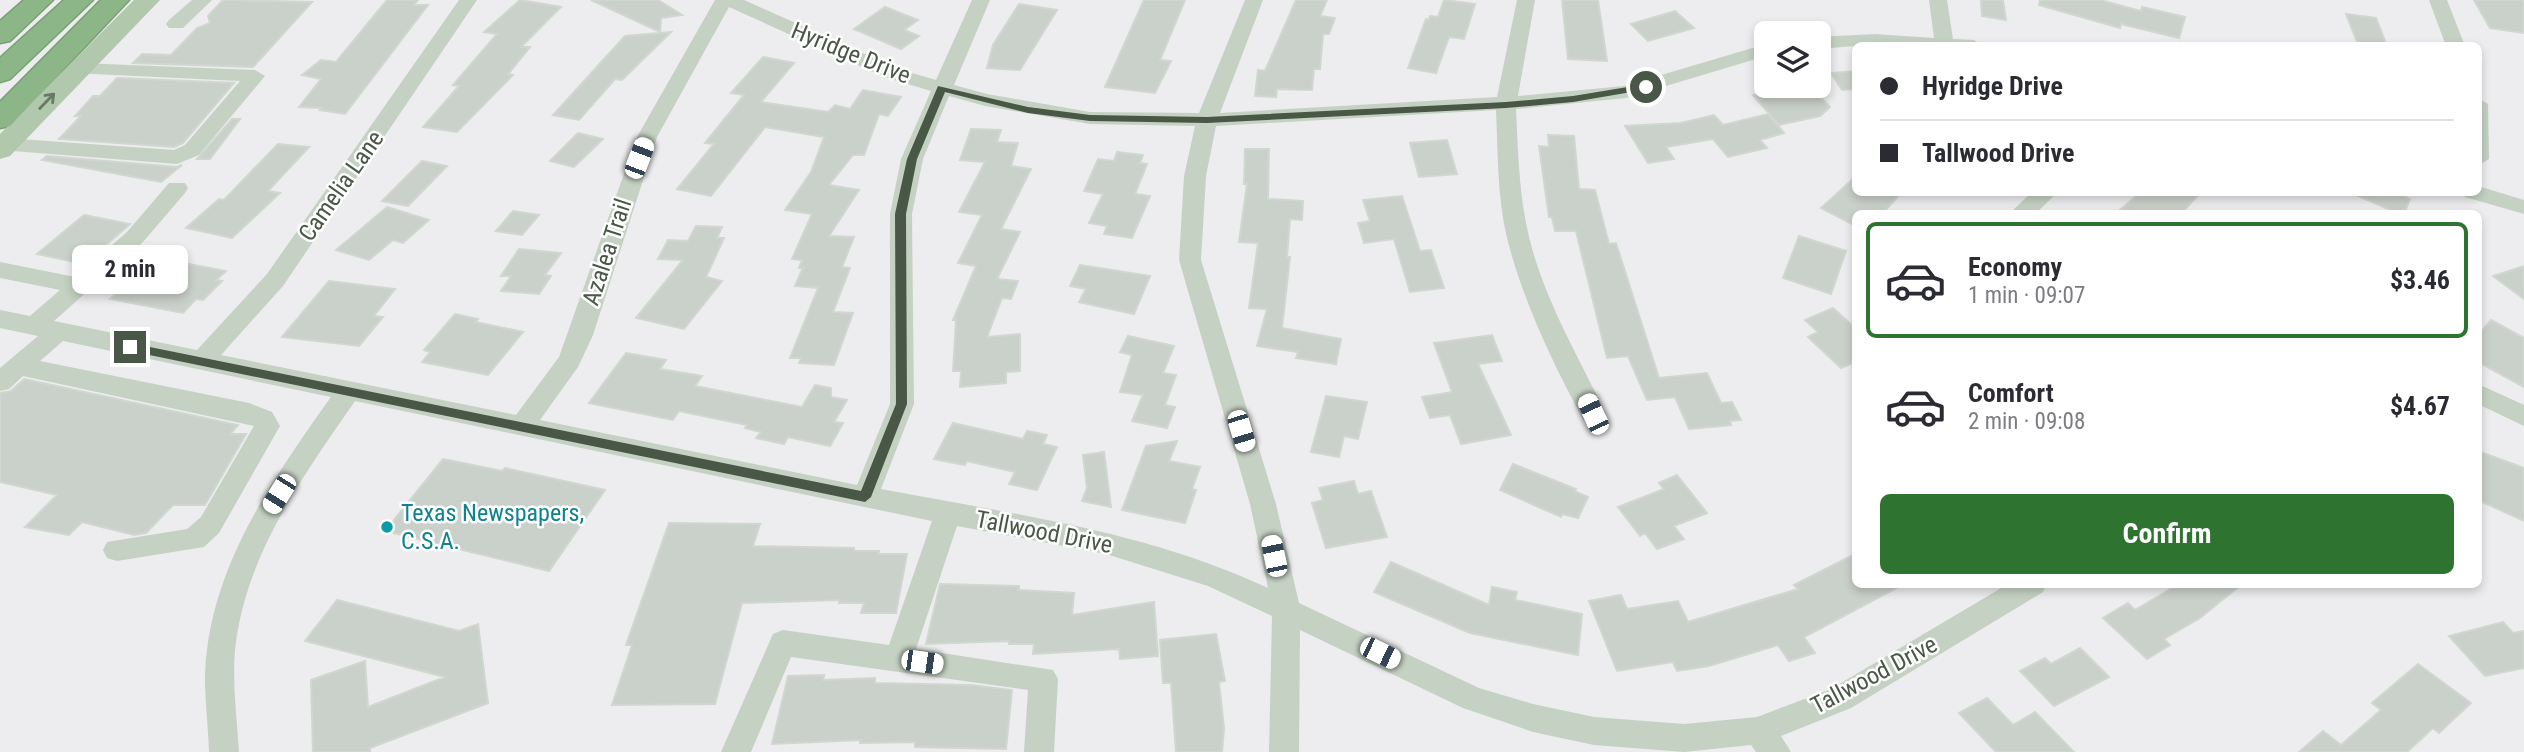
<!DOCTYPE html>
<html lang="en">
<head>
<meta charset="utf-8">
<style>
	:root { --surface:#fff; --page:#f7f7f7; --text:#2b2b33; --muted:#7c7c81; --line:#e1e1e2; --accent:#2e732f }
	body { margin:0; font-family:"Roboto Condensed",sans-serif; background:var(--page); color:var(--text); height:100vh; display:flex; flex-direction:column; font-size:26px; white-space:nowrap }
	* { box-sizing:border-box; margin:0 }
	p { font-size:23px; color:var(--muted) }
	.icon { flex:none; width:38px; height:38px; fill:none; stroke:currentColor; stroke-width:2; stroke-linecap:round; stroke-linejoin:round }
	.map { position:relative; flex:1; overflow:hidden }
	.details { position:absolute; left:1852px; top:210px; width:630px; height:378px; display:flex; flex-direction:column; background:var(--surface); border-radius:10px; box-shadow:0 4px 10px #0003 }
	.details>* { flex:none }
	.hud { position:absolute; left:1852px; top:42px; width:630px; height:154px; border-radius:10px; box-shadow:0 4px 10px #0003; display:grid; align-content:center; height:154px; padding:0 28px; background:var(--surface) }
	.buttons { position:absolute; left:1754px; top:21px; display:grid; gap:14px }
	.buttons a { display:grid; place-items:center; width:77px; height:77px; border-radius:10px; background:var(--surface); box-shadow:0 4px 10px #0003; font-size:35px }
	.end { position:absolute; width:32px; height:32px; margin:-16px; border:9px solid #485746; background:#fff; box-shadow:0 0 0 4px #fff }
	.from { border-radius:50% }
	.bubble { position:absolute; height:49px; border-radius:10px; background:var(--surface); box-shadow:0 4px 10px #0003; font-size:23px; font-weight:700; line-height:49px; text-align:center }
	.car { position:absolute; width:21px; height:42px; margin:-21px -10px; border-radius:9px; box-shadow:0 0 5px 2px #0007; background:linear-gradient(#fff 24%,#345 0 40%,#fff 0 76%,#345 0 86%,#fff 0) }
	.hud b { display:flex; align-items:center; gap:24px; height:66px; font-size:26px }
	.hud b+b { border-top:2px solid var(--line) }
	.hud i { width:18px; height:18px; background:var(--text) }
	ul { padding:12px 0 0; list-style:none }
	li { display:flex; align-items:center; gap:21px; height:116px; margin:0 14px 10px; padding:0 14px; border:4px solid transparent; border-radius:10px }
	li div { flex:1 }
	li b { display:block; font-size:26px }
	li em { font-style:normal; font-weight:700 }
	li.on { border-color:var(--accent) }
	li>.icon { width:63px; height:63px; stroke-width:1.5 }
	.button { display:flex; gap:14px; margin-top:auto; padding:14px 28px }
	.button a { flex:1; height:80px; border-radius:10px; background:var(--accent); color:#fff; font-size:28px; font-weight:700; line-height:80px; text-align:center }
	.map>svg:first-child { display:block }
	.building { fill:#cad0ca; stroke:#d0d7d1; stroke-width:2 }
	.lines { fill:none; stroke-linecap:round; stroke-linejoin:round }
	.highway-casing { stroke:#77a273; stroke-width:3 }
	.minor { fill:#c5d2c3; fill-rule:evenodd }
	.major { fill:#b1c8ad; fill-rule:evenodd }
	.highway { fill:#8cb688; fill-rule:evenodd }
	.oneway { stroke:#687965 }
	.route { fill:#485746 }
	.culture-dot { fill:#0f9aa8; stroke:#fff; stroke-width:2.5 }
	.labels { text-anchor:middle; dominant-baseline:central; stroke-width:5; stroke-linejoin:round; paint-order:stroke }
	.street-label { font-size:24px; fill:#485746; stroke:#fff }
	.culture-label { font-size:24px; fill:#0d838f; stroke:#fff; text-anchor:start }
</style>
</head>
<body>
<div class="map">
<svg width="2524" height="752" viewBox="0 0 2524 752">
	<rect width="100%" height="100%" fill="#edecee"/>
	<path class="building" d="M223,0L312,2L253,67L133,63L142,54L171,55L197,28L210,23L208,16Z
		M387,0H418L414,5H428L345,114L320,110L322,108L299,107L321,79L302,75L321,60L336,62Z
		M520,0L561,7L521,47H530L508,74L513,75L457,132L423,127L459,86L453,85L497,34L484,32Z
		M591,0H658L682,15L661,18L660,32Z
		M1144,0H1185L1160,60L1171,61L1155,93L1105,87Z
		M1296,0H1327L1320,16L1335,18L1329,34H1323L1320,69H1314L1312,90L1277,89L1276,97L1255,96L1258,70L1265,71Z
		M1444,0L1475,4L1464,39L1449,37L1436,73L1408,68L1426,19L1429,20L1430,16L1438,17Z
		M1562,0H1598L1607,61L1568,59Z
		M1981,0H2003L2006,20L1982,16Z
		M2040,0H2100L2141,11L2142,7L2185,17L2179,38L2121,24L2120,28L2039,5Z
		M2474,0H2524V33L2490,28Z
		M1019,4L1057,10L1020,70L987,68L993,45Z
		M885,7L918,20L904,30L919,36L901,49L854,29Z
		M1675,11L1694,28L1648,41L1631,24Z
		M2346,14L2376,18L2387,46L2358,44Z
		M671,32L622,80L615,79L579,120L553,115L625,36Z
		M763,57L794,63L761,102L828,112L835,105L850,109L863,90L901,97L888,116L879,114L864,155H853L829,185L859,190L829,236L854,237L842,267L850,268L833,312L853,313L834,365L799,363L801,358H790L818,288L795,286L803,268H799L802,260L792,259L812,214L785,210L811,172L824,137L765,127L711,196L677,189L714,144L705,143L744,95L731,93Z
		M1855,71V89L1842,90L1831,73Z
		M117,78H118L234,83L183,143L174,147L59,139L81,116H75L93,96H100Z
		M1795,86L1804,96L1817,93L1830,107L1820,116L1779,125L1753,95Z
		M1768,114L1784,133L1760,140L1767,148L1728,157L1713,139L1666,147L1674,159L1648,163L1625,126L1681,123L1714,115L1723,125Z
		M232,119H240L210,159H197Z
		M971,129L1001,130L997,142L1018,143L1011,166L1031,169L1001,229L1020,232L997,279L1018,281L1011,299L1002,298L987,337L1020,334V371L1006,372V383L960,387L961,371H953L956,320H953L976,266L958,263L982,215L959,212L985,162L960,160Z
		M578,133L603,139L574,167L550,161Z
		M1548,135L1574,136L1579,189L1595,190L1609,244L1616,243L1659,378L1707,373L1721,403L1732,402L1741,420L1730,421L1731,425L1689,429L1675,397L1647,400L1628,356L1607,358L1576,231H1555L1552,217H1549L1539,146L1549,147Z
		M1447,140L1457,174L1419,177L1410,143Z
		M278,144L309,147L268,191L280,193L232,238L186,228L219,199L224,200Z
		M1245,149H1269L1268,199L1303,201L1302,220L1290,219L1287,257H1290L1282,328L1341,339L1336,364L1296,358L1298,352L1257,346L1267,309L1249,308L1258,243L1239,242L1247,184H1244Z
		M1117,152L1143,155L1140,163L1147,164L1135,194L1150,196L1132,238L1104,234L1107,226L1089,223L1103,194L1084,191L1098,159L1114,161Z
		M47,156L177,167L182,165L161,182L42,160Z
		M422,161L447,166L408,206L382,201Z
		M1855,177V192H1902L1882,214H1855L1852,224L1821,208Z
		M2141,192H2201L2181,214H2115Z
		M2349,192H2393L2410,199L2404,214H2400Z
		M1402,196L1420,251L1431,250L1444,288L1410,292L1394,239L1364,243L1358,223L1370,221L1363,200Z
		M387,207L429,220L403,243L393,240L369,260L336,250Z
		M513,211L539,215L522,235L496,231Z
		M84,215L130,224L84,264L37,254Z
		M696,226L722,227L717,238H724L706,277L722,281L684,329L636,318L683,260L658,259L668,240L688,241Z
		M1799,236L1846,251L1831,294L1783,278Z
		M519,249L561,253L545,275L551,276L539,294L501,291L511,276H501Z
		M154,258L194,265L226,271L216,280L222,281L203,300L196,299L183,313L110,299Z
		M1080,265L1150,276L1134,314L1079,302L1086,289L1070,286Z
		M2524,266V299L2493,276Z
		M329,281L395,289L374,316L383,317L359,346L282,337Z
		M1833,308L1855,328V362L1841,368L1808,337L1818,332L1805,320Z
		M455,314L478,319L475,322L523,332L488,375L422,362L430,352L424,350Z
		M2491,320L2524,338V387L2478,362V335Z
		M1492,335L1502,361L1478,364L1511,435L1461,444L1450,415L1430,418L1422,397L1452,392L1434,343Z
		M1128,336L1174,346L1163,373L1176,375L1165,405L1175,407L1167,428L1132,421L1143,395L1120,392L1132,355L1120,352Z
		M626,353L666,360L660,369L702,376L695,386L802,407L815,385L831,388V397L847,400L834,422L843,423L830,446L788,437L784,444L756,438L761,432L745,428L747,425L679,411L673,420L589,403Z
		M24,379L238,425L230,434H246L205,505H173L146,533L134,535L82,522L69,535L25,527L57,495L0,482V393L11,391Z
		M1326,396L1367,402L1358,439L1344,436L1339,457L1311,452Z
		M953,423L1023,439L1027,431L1047,435L1043,444L1057,447L1037,490L1009,484L1015,472L967,461L965,465L934,459Z
		M1177,441L1169,461L1200,467L1192,489L1196,490L1185,523L1122,510L1146,446Z
		M2478,451L2524,468V521L2478,500Z
		M1104,452L1111,507L1082,501L1087,488L1083,455Z
		M443,459L502,471L505,468L605,490L549,571L385,531Z
		M1513,464L1576,489L1574,491L1588,497L1578,518L1562,514L1561,517L1500,490Z
		M1677,475L1707,513L1674,526L1684,539L1657,549L1645,533L1640,536L1618,507L1664,489L1659,483Z
		M1354,481L1358,494L1371,491L1387,537L1326,548L1312,503L1323,500L1319,488Z
		M669,523L760,524L753,546L854,548V551H879L878,554H907L896,613H861L864,603H839L840,600L742,603L715,704L612,705L632,645H626Z
		M1855,554V584H1904L1804,637L1815,653L1789,661L1778,645L1709,666L1677,671L1673,662L1617,671L1589,601L1621,595L1627,609L1678,601L1688,622L1798,589L1794,585Z
		M1391,562L1489,605L1492,587L1517,592L1515,600L1582,614L1578,655L1470,633L1374,592Z
		M940,584L1019,586V590L1074,593L1072,615L1154,602L1158,656L1120,659L1119,649L1033,654L1034,644H1009V641L926,644Z
		M2179,584H2242L2200,618L2164,639L2170,645L2147,659L2103,618L2128,603L2135,610Z
		M337,600L459,631L478,624L488,703L370,748V752H313L311,680L365,661L368,707L445,677L305,641Z
		M2503,622L2513,633L2524,631V668L2485,676L2449,636Z
		M1216,634L1225,681L1219,682L1224,728L1222,752H1176L1171,683H1163L1160,640Z
		M2080,648L2109,677L2054,706L2020,671L2045,658L2051,664Z
		M2418,664L2471,703L2439,733L2433,728L2407,752H2299L2323,731L2341,745L2381,710L2372,703Z
		M824,675L823,680L875,678V683L971,685L1012,690L1006,749L915,747V742L860,743L861,740L772,744L788,676Z
		M1987,698L2013,725L2035,712L2074,752H1996L1959,713Z"/>
	<g class="lines">
		<defs>
			<path id="highway" d="M24,0H53L10,41L0,43V21Z
				M64,0H93L10,79L0,82V58Z
				M101,0H129L10,126L0,128V102Z"/>
		</defs>
		<use href="#highway" class="highway-casing"/>
		<path class="minor" d="M192,0H212L183,28H169L166,24L169,20Z
			M459,0H477L283,286L221,355L516,415L559,357L637,137L715,0H744L898,69L936,80L972,0H990L954,85L987,94L1090,112L1199,113L1245,0H1263L1220,113L1497,97L1517,0H1535L1518,96L1624,86L1766,44V56L1626,98L1516,109C1518,151 1519,195 1529,237C1544,299 1578,356 1606,414L1602,421L1593,424L1584,421C1553,364 1523,301 1507,238C1497,196 1498,152 1496,110L1216,126L1206,176L1201,260L1276,504L1299,603L1479,688L1533,704L1594,717L1684,724L1757,717L1831,689L2008,584H2047L2043,592L1851,708L1781,736L1791,752H1756L1751,745L1684,752L1594,745L1533,732L1463,708L1300,630L1299,752H1269L1272,616L1208,586L1106,554L957,526L916,649L1053,670L1058,679L1054,752H1024L1028,690L791,657L751,752H721L773,634L783,630L889,645L932,521L355,401C302,478 245,555 235,650C232,684 237,718 239,752H209C208,718 202,683 207,650C219,554 277,473 331,397L63,341L40,361L249,403L272,412L280,426L219,533L204,547L117,561L107,558L103,550L107,542L187,529L201,517L254,426L23,376L9,389L0,391V368L38,336L0,328V310L30,316L60,290L0,278V262L75,277L127,232L169,183H185L188,188L185,193L143,242L54,321L197,350L267,274ZM729,7L884,77L931,91L901,159L890,214V404L857,485L540,420L578,367L593,335L657,137ZM949,96L985,106L1090,124L1195,126L1184,176L1179,260L1250,504L1268,588C1147,531 1012,514 881,489L914,404L912,214L923,159Z
			M1929,0H1947L1953,39L1974,40L1983,46H1855L1818,49V37L1875,34L1934,38Z
			M2429,0H2447L2465,46H2446Z
			M79,63L255,70L265,76L199,155L177,164L0,150V140L5,138L174,150L185,145L240,81L72,73L69,69L72,65Z
			M2478,98L2488,104L2489,159L2478,166Z
			M2478,186L2524,200V214L2465,197L2462,192H2478Z
			M2032,192H2058L2035,214H2009Z
			M2478,384L2524,405V426L2478,404Z"/>
		<path class="major" d="M134,0H160L10,156L0,159V134Z"/>
		<use href="#highway" class="highway"/>
	</g>
	<defs><path id="oneway-shaft" d="M-6 0H5M1.5-3L5.5 0L1.5 3" fill="none" stroke-width="1.6" stroke-linecap="round" stroke-linejoin="round" transform="scale(1.75)"/></defs>
	<use class="oneway" href="#oneway-shaft" transform="translate(47 101) rotate(-46)"/>
	<path class="route" d="M1646,84L1649,89L1573,102L1506,108L1207,123L1090,121L1028,113L945,92L917,159L906,214L907,404L871,497L865,502L130,351L124,347L130,343L861,491L896,404L895,214L907,159L938,86L1028,107L1090,115L1207,117L1506,102L1573,96Z"/>
	<circle class="culture-dot" cx="387" cy="527" r="7"/>
	<g class="labels">
		<g class="street-label">
			<text transform="translate(851 53) rotate(22)">Hyridge Drive</text>
			<text transform="translate(341 186) rotate(-55)">Camelia Lane</text>
			<text transform="translate(607 252) rotate(-72)">Azalea Trail</text>
			<text transform="translate(1044 532) rotate(11)">Tallwood Drive</text>
			<text transform="translate(1874 675) rotate(-28)">Tallwood Drive</text>
		</g>
		<g class="culture-label">
			<text x="401" y="513">Texas Newspapers,<tspan x="401" dy="28">C.S.A.</tspan></text>
		</g>
	</g>
</svg>
<div class="buttons">
<a><svg class="icon" aria-label="layers" viewBox="0 0 24 24"><path d="M12 4l9 5-9 5-9-5zM3 14l9 5 9-5"/></svg></a>
</div>
<i class="end from" style="left:1646px;top:87px"></i>
<i class="end" style="left:130px;top:347px"></i>
<div class="bubble" style="left:72px;top:245px;width:116px">2 min</div>
<i class="car" style="left:639px;top:158px;rotate:21deg"></i>
<i class="car" style="left:1593px;top:414px;rotate:335deg"></i>
<i class="car" style="left:1241px;top:431px;rotate:163deg"></i>
<i class="car" style="left:279px;top:494px;rotate:212deg"></i>
<i class="car" style="left:1274px;top:556px;rotate:348deg"></i>
<i class="car" style="left:1380px;top:653px;rotate:116deg"></i>
<i class="car" style="left:922px;top:662px;rotate:98deg"></i>
<div class="hud">
<b><i class="from"></i>Hyridge Drive</b>
<b><i></i>Tallwood Drive</b>
</div>
<section class="details">
<ul>
<li class="on"><svg class="icon" aria-label="car" viewBox="0 0 24 24"><path d="M5 17H2v-5l4-1 3-4h7l3 4 3 1v5h-3M9 17h6M6 11h13"/><circle cx="7" cy="17" r="2"/><circle cx="17" cy="17" r="2"/></svg><div><b>Economy</b><p>1 min · 09:07</p></div><em>$3.46</em></li>
<li><svg class="icon" aria-label="car" viewBox="0 0 24 24"><path d="M5 17H2v-5l4-1 3-4h7l3 4 3 1v5h-3M9 17h6M6 11h13"/><circle cx="7" cy="17" r="2"/><circle cx="17" cy="17" r="2"/></svg><div><b>Comfort</b><p>2 min · 09:08</p></div><em>$4.67</em></li>
</ul>
<div class="button"><a>Confirm</a></div>
</section>
</div>
</body>
</html>
